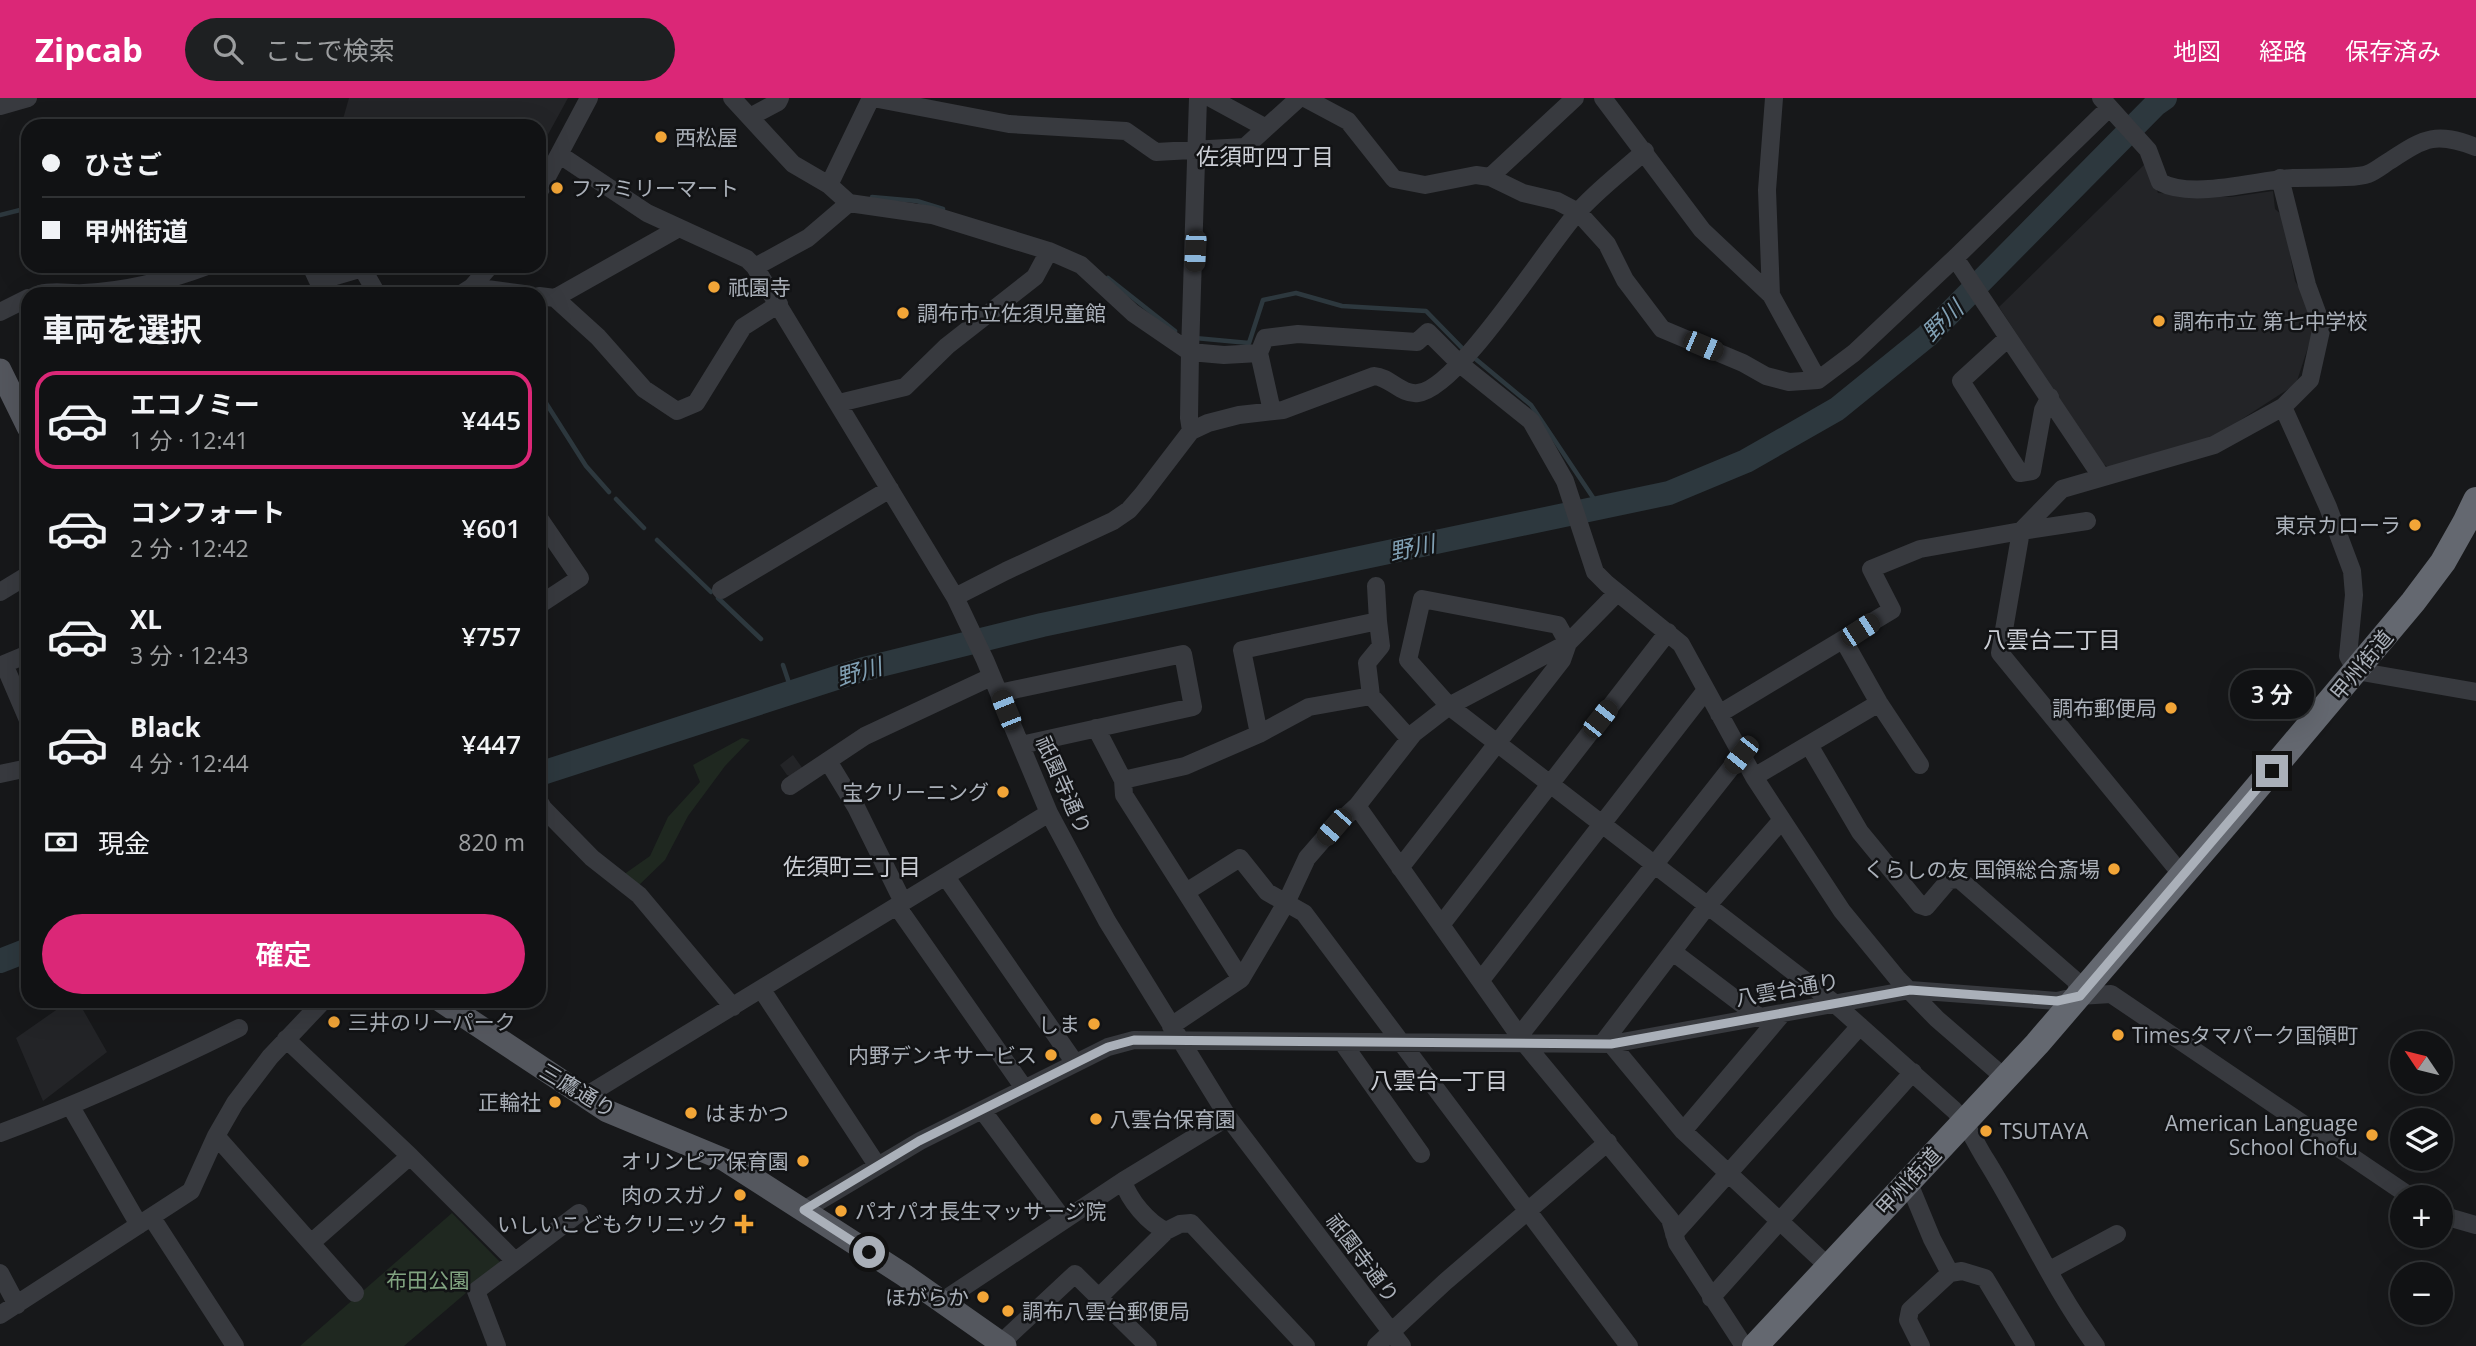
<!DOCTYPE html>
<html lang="ja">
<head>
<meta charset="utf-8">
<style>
	:root { --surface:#111214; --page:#1e2022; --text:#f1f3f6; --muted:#9c9ea0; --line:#303234; --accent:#db2777 }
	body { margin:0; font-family:"Open Sans","Noto Sans JP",sans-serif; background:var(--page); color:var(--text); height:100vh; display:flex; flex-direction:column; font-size:26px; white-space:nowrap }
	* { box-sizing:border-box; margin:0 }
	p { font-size:23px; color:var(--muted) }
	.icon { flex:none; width:38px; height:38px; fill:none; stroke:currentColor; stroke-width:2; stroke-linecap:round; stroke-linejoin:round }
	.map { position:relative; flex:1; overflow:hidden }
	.side { position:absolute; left:21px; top:189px; width:525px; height:721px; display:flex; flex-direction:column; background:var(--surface); border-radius:21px; box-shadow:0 7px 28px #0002,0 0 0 2px var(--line) }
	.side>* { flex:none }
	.guide { position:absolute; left:21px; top:21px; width:525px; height:154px; border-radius:21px; box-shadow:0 7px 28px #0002,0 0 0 2px var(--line); display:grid; align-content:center; height:154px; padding:0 21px; background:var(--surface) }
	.needle { width:46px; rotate:305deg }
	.fabs { position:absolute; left:2390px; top:933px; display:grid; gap:14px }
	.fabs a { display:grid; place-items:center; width:63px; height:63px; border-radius:50%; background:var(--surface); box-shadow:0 7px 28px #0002,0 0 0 2px var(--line); font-size:35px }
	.end { position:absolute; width:32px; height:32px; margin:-16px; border:9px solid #aab0b9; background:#111; box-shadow:0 0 0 4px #111 }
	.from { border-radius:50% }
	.bubble { position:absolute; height:49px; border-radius:24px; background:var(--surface); box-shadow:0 7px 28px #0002,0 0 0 2px var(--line); font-size:23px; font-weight:600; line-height:49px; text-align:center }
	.car { position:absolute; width:21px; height:42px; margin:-21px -10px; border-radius:9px; box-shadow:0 0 5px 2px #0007; background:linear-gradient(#222 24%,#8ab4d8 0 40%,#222 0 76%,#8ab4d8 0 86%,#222 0) }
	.guide b { display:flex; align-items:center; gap:24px; height:66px; font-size:26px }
	.guide b+b { border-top:2px solid var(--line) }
	.guide i { width:18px; height:18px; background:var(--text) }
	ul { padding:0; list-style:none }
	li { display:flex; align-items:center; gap:21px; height:98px; margin:0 14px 10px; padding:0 7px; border:4px solid transparent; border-radius:21px }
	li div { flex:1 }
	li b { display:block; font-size:26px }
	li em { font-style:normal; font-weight:600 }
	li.active { border-color:var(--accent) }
	li>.icon { width:63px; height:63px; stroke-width:1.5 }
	h2 { padding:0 21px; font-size:32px; line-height:84px }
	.pay { display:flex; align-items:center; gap:18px; height:77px; padding:0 21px; font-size:26px }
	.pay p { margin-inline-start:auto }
	.action { display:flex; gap:14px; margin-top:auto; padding:14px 21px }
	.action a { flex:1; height:80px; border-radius:42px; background:var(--accent); color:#fff; font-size:28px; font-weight:600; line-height:80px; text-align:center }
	header { display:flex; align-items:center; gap:42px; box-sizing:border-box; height:98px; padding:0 35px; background:var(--accent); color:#fff }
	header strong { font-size:33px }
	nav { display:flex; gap:38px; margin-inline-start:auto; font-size:24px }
	.search { width:490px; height:63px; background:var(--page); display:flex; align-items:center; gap:18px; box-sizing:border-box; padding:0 24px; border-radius:38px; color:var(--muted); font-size:26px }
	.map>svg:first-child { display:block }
	.built { fill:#232427 }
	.green { fill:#1f2820 }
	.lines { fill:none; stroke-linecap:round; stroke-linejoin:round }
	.stream { stroke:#2d383e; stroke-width:4.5 }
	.river { stroke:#2d383e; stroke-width:24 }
	.minor { stroke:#383a3f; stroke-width:18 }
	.major { stroke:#54575e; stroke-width:23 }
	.highway { stroke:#646870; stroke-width:26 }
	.route { stroke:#aab0b9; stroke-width:9 }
	.poi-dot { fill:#f2a537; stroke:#121315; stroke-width:2.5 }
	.labels { text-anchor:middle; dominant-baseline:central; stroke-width:5; stroke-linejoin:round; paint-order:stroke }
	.poi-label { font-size:21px; fill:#aab0b9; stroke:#121315; text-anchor:start }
	.street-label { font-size:21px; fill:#aab0b9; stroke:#121315 }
	.park-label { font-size:21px; fill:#81a481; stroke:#121315 }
	.neighbourhood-label { font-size:23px; fill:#cbced5; stroke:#121315 }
	.water-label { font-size:23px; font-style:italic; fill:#81a0b4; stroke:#121315 }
</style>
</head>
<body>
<header>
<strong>Zipcab</strong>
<div class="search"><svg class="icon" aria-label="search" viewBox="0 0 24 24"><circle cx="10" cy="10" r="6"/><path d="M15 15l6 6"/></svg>ここで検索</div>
<nav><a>地図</a><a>経路</a><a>保存済み</a></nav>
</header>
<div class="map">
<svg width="2476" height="1248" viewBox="0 0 2476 1248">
	<rect width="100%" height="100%" fill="#17181a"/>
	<path class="built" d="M349,0H568L539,53V28H341Z
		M2146,65L2158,95L2231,99L2273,93L2275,111L2283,118L2295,183L2306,201L2312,237L2296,286L2208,343L2110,370L2101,365L1999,209Z
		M793,657L803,671L792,679L787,677L780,667Z
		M69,903H78L107,954L43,1003L16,940Z"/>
	<path class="green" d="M742,640L750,642L725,668L688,718L665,762L638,788L623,777L650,758L668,719L700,684L693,667Z
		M452,1115L501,1165L404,1248H300Z"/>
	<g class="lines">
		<path class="stream" d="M872,99L917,103L943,111
			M0,117L28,110
			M1108,180L1175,233
			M1195,240L1249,245L1263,202L1296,195L1342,208L1426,213L1465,253
			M1472,258L1531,307L1600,410
			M539,294L586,368L609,394
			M616,401L644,430
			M657,442L711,494
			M718,500L761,541
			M783,567L792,594"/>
		<path class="river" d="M539,676L864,571L1042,527L1669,395L1746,363L1837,311L1927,238L2155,7L2165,0
			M0,863L28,852"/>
		<path class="minor" d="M732,0L793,66L829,87L849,105L932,117L1049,153L1081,167L1133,215L1190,254L1224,257L1259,255
			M873,0L1009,26L1126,33L1156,54L1245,49L1299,0
			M1211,0L1266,30
			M1305,0L1348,23L1394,81L1425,87L1476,77L1490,79L1523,95L1557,103L1578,114L1607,146L1625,182L1662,231L1743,265L1766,278L1789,284L1818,282L1854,255L1955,160L2109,10
			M1603,0L1702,132L1771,197L1818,282
			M2101,0L2148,52L2160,84C2192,102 2257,82 2293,80C2310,79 2355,81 2368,76C2376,73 2384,66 2391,62C2426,39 2436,34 2476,49
			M0,8L28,0
			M750,19L778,4L780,0
			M560,57L647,115L747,161L755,169L955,499L985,562L1049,715L1107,823L1228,1019L1402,1248
			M1490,79L1575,0
			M829,87L871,0
			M539,94L589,0
			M1955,160L2101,378
			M311,168L318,183L359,171L365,175L377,196
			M755,169L808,140L849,105
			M472,189L524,196
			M40,196C56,192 68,196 84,195C127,193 167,183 207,168
			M461,196L472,189L490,168
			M1771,197L1767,92L1774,0
			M539,198L555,200L679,130
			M555,200L598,239L644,291L677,313L696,305L743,229L779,206
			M0,214L28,200
			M2008,240L1961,283L2020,375L2032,373L2043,312L2050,299
			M839,305L905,289L947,248L1035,179L1049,153
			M2283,309L2328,409L2352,473L2354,497L2348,558L2356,573L2476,594
			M1272,313L1259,255L1265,240L1298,236L1417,244L1428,234L1460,266L1531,323L1565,383L1595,474L1607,486L1681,546L1754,679L1842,813L1897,880L1937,921L2005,980
			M1191,333L1189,320L1190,254L1198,0
			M539,420L580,480L539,507
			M2087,423L2021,433L2000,555L2182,777
			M721,492L890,391
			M0,494L28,477
			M1617,495L1568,545L1449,608L1414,635L1357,708L1525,946L1670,1121L1677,1145L1744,1248
			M955,499L1006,473L1113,423L1129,412L1142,397L1191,333L1208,325L1239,317L1283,312L1374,278C1390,279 1401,297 1418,295C1458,291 1547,148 1577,115C1597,92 1623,73 1645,53
			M1844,543L1879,605L1920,667
			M28,556L4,566L28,622
			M999,595L1183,556L1193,609L1021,647
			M1371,598L1367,565L1381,548L1378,523
			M1719,616L1892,512L1871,471L1920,451L2021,433L2062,391L2214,347L2283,309L2310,282L2322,228L2307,187L2280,80
			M1096,630L1123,682L1124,697L1241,881
			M1259,636L1242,552L1378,523L1376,488
			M1809,647L1860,734L1920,807L1926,809L1949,782L1959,781L2076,883L2079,898
			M828,663L856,709L901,800V814L1024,990
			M0,676L28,670
			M1754,679L1879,605
			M1123,682L1185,668L1259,636L1309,609L1371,598L1409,640
			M790,688L865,638L991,579
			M539,703L543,710L592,760L639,797L733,909
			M1400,770L1562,562L1568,545L1558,527L1422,501L1408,562L1449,608L1834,905L1954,1012C1968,1026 1975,1045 1986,1062C2024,1123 2053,1190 2096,1248
			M946,779L1075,965
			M1186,794L1240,760L1267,794L1304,815L1629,1248
			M1441,827L1668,534
			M1673,854L1759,919
			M1481,882L1706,592
			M762,892L877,1067
			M1171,928L1241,881L1286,805L1307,760L1334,729L1357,708
			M1520,937L1741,657
			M286,941L410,1058L515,1163
			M1342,944L1421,1056
			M1602,946L1708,807L1781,723
			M1611,946L1683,1033L1829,1169
			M584,999L1049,715
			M71,1009L139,1127
			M982,1012L1063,1121
			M1683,1033L1783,915
			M0,1035C82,1005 160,969 239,930
			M216,1038L355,1195
			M1908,1083L1932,1141L1950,1175
			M804,1112L920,1043L1108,949L1134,942L1611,946L1910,892L2057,903L2079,898L2111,896L2411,1099
			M2441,1117L2476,1127
			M152,1120L235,1248
			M1166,1133C1148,1125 1129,1102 1123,1083L1228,1019
			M1674,1136L1860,928
			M311,1145L410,1058
			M2050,1172L2117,1136
			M0,1175L17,1207
			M1099,1199L1166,1133L1180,1126L1191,1125L1306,1248
			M1711,1200L1913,974
			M941,1204L1123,1083
			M0,1217L191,1093L216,1038L235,1005L270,959L323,903
			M1001,1245L1075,1176L1148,1248
			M497,1248L476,1193L579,1115
			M1376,1248L1445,1184L1608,1044
			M1921,1248L1908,1222L1910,1212L1950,1175L1962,1173L1985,1180L2026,1248"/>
		<path class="major" d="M0,272L28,329
			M441,903L607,1013L725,1062L904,1177L1005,1248"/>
		<path class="highway" d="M1755,1248L2037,946L2239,711L2413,504L2443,464L2465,425L2476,402"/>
	</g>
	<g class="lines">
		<path class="route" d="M869,1154L804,1112L919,1043L1108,949L1134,942L1611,946L1910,892L2057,903L2080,898L2272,673"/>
	</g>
	<g class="poi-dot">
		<circle cx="661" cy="39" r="7"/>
		<circle cx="557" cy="90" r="7"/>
		<circle cx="714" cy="189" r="7"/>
		<circle cx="903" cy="215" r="7"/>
		<circle cx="2159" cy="223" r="7"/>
		<circle cx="2415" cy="427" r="7"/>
		<circle cx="2171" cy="610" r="7"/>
		<circle cx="1003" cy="694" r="7"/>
		<circle cx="2114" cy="771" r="7"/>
		<circle cx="334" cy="924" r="7"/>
		<circle cx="1094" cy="926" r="7"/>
		<circle cx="2118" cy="937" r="7"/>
		<circle cx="1051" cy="957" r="7"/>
		<circle cx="555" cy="1004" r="7"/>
		<circle cx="691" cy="1015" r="7"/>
		<circle cx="1096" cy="1021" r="7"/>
		<circle cx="1986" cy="1033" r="7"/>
		<circle cx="2372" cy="1037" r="7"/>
		<circle cx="803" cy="1063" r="7"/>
		<circle cx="740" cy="1097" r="7"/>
		<circle cx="841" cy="1113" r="7"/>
		<path d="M740.5 1115.5h7v7h7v7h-7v7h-7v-7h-7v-7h7z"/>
		<circle cx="983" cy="1199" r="7"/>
		<circle cx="1008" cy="1213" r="7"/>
	</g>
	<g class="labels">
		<g class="poi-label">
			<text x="675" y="39">西松屋</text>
			<text x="571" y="90">ファミリーマート</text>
			<text x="728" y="189">祇園寺</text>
			<text x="917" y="215">調布市立佐須児童館</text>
			<text x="2173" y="223">調布市立 第七中学校</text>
			<text x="2401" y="427" text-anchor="end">東京カローラ</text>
			<text x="2157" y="610" text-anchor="end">調布郵便局</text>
			<text x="989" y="694" text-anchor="end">宝クリーニング</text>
			<text x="2100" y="771" text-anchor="end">くらしの友 国領総合斎場</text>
			<text x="348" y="924">三井のリーパーク</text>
			<text x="1080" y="926" text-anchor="end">しま</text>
			<text x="2132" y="937">Timesタマパーク国領町</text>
			<text x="1037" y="957" text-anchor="end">内野デンキサービス</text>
			<text x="541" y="1004" text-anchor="end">正輪社</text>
			<text x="705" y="1015">はまかつ</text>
			<text x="1110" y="1021">八雲台保育園</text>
			<text x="2358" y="1025" text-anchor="end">American Language<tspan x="2358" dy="24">School Chofu</tspan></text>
			<text x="2000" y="1033">TSUTAYA</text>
			<text x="789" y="1063" text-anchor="end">オリンピア保育園</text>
			<text x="726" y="1097" text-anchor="end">肉のスガノ</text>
			<text x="855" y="1113">パオパオ長生マッサージ院</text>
			<text x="728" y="1126" text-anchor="end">いしいこどもクリニック</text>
			<text x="969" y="1199" text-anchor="end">ほがらか</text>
			<text x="1022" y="1213">調布八雲台郵便局</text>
		</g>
		<g class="street-label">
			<text transform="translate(2361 567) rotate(-50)">甲州街道</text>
			<text transform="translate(1064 687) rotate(66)">祇園寺通り</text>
			<text transform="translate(1787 891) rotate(-10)">八雲台通り</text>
			<text transform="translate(578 992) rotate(31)">三鷹通り</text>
			<text transform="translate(1908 1083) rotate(-47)">甲州街道</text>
			<text transform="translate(1363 1160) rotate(53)">祇園寺通り</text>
		</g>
		<g class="park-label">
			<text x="428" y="1182">布田公園</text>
		</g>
		<g class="neighbourhood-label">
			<text x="1265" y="58">佐須町四丁目</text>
			<text x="2052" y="541">八雲台二丁目</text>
			<text x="852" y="768">佐須町三丁目</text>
			<text x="1439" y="982">八雲台一丁目</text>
		</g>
		<g class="water-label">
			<text transform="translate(1942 222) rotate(-44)">野川</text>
			<text transform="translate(1412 449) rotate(-12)">野川</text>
			<text transform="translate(859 573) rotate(-16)">野川</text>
		</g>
	</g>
</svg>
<div class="fabs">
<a><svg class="needle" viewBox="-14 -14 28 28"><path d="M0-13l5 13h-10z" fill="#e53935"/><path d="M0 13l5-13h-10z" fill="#9c9ea0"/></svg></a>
<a><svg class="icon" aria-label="layers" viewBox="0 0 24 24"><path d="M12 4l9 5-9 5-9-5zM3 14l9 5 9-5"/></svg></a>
<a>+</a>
<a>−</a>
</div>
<i class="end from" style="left:869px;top:1154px"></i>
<i class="end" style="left:2272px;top:673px"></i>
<div class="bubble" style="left:2230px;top:572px;width:84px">3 分</div>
<i class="car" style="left:1195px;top:153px;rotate:183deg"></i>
<i class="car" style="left:1703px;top:248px;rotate:113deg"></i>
<i class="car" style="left:1860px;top:532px;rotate:57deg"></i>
<i class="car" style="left:1006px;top:612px;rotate:338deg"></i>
<i class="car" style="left:1600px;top:621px;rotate:38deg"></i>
<i class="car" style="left:1741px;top:657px;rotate:218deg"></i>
<i class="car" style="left:1334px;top:729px;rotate:221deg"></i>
<div class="guide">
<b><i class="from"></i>ひさご</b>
<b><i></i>甲州街道</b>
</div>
<section class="side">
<h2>車両を選択</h2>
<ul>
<li class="active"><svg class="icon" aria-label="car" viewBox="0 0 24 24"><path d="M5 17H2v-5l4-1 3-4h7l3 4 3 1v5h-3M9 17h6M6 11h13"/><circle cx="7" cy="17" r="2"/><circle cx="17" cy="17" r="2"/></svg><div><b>エコノミー</b><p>1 分 · 12:41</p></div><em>¥445</em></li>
<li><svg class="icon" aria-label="car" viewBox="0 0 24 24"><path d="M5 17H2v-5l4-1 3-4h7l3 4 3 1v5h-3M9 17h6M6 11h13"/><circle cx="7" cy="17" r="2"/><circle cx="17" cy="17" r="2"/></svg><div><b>コンフォート</b><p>2 分 · 12:42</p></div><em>¥601</em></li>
<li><svg class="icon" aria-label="car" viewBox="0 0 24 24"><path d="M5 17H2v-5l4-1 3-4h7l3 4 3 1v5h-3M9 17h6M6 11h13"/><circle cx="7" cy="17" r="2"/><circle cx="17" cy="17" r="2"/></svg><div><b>XL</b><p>3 分 · 12:43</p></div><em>¥757</em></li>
<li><svg class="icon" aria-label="car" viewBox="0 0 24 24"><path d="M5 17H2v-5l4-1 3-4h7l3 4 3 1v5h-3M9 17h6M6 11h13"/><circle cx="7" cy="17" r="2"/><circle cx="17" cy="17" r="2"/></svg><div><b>Black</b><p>4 分 · 12:44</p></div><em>¥447</em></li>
</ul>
<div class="pay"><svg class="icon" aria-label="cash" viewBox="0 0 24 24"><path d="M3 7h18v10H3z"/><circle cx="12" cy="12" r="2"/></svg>現金<p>820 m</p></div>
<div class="action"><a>確定</a></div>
</section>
</div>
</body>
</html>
